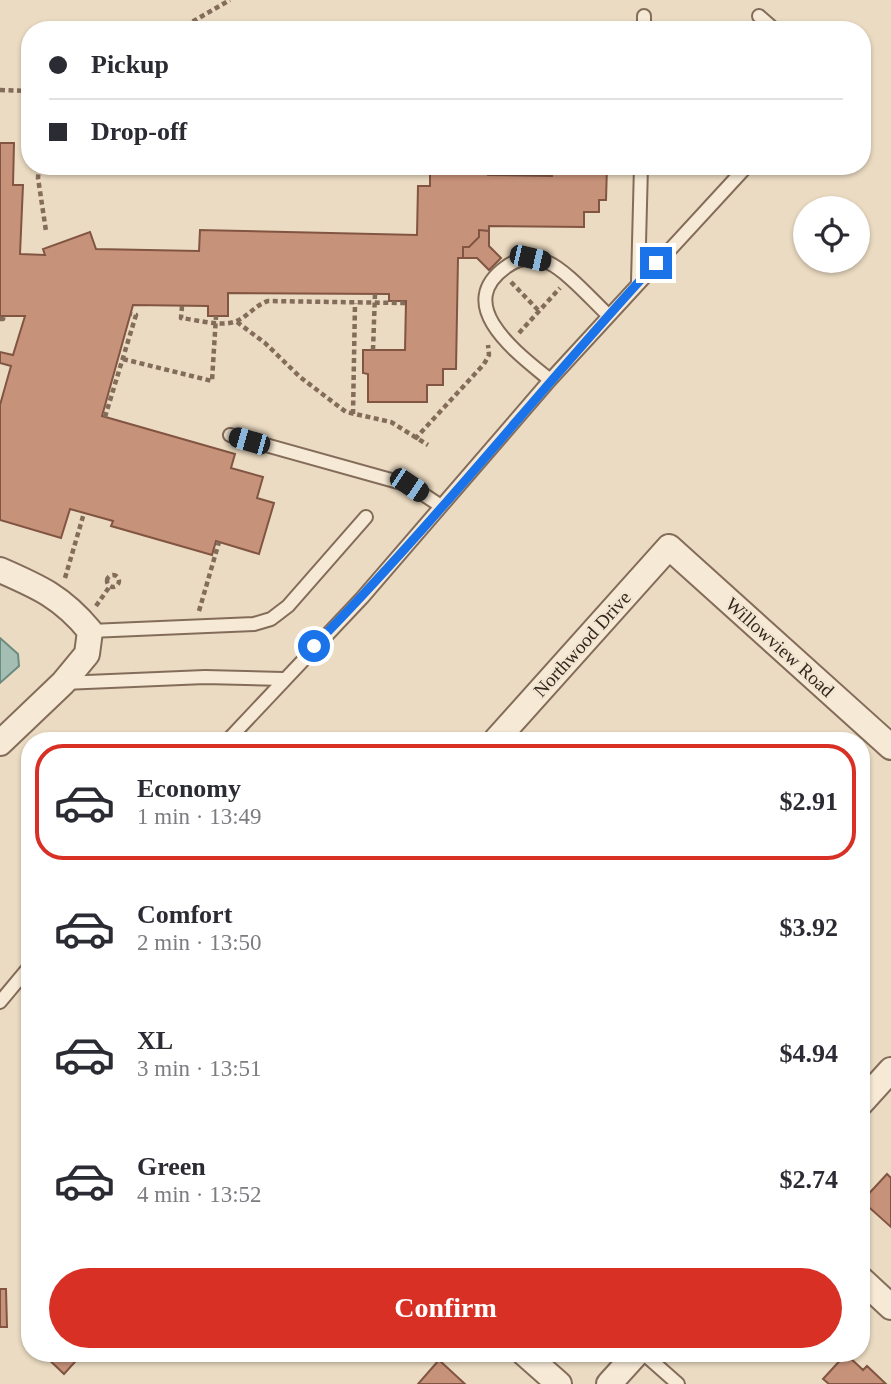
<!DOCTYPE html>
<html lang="en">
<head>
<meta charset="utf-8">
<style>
	:root { --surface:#fff; --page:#f2f2f3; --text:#2b2b33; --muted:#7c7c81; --line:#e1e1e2; --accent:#d93025 }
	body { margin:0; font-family:"Times New Roman",serif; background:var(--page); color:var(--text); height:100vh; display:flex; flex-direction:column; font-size:26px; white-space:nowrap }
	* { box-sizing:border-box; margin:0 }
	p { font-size:23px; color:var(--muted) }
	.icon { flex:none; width:38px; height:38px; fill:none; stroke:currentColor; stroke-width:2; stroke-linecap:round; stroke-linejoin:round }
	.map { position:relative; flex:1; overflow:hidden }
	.sheet { position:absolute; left:21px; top:732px; width:849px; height:630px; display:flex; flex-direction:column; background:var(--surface); border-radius:28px; box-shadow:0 2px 5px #0004 }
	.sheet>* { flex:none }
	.guide { position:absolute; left:21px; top:21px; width:850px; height:154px; border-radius:28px; box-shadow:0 2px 5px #0004; display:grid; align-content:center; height:154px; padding:0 28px; background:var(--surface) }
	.fabs { position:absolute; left:793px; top:196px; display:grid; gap:14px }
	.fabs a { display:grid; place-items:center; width:77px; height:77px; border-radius:50%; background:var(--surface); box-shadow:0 2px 5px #0004; font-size:35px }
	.end { position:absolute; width:32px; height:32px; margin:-16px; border:9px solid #1a73e8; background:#fff; box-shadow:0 0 0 4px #fff }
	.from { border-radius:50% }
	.car { position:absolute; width:21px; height:42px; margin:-21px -10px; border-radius:9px; box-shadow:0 0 5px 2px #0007; background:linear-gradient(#222 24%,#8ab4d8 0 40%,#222 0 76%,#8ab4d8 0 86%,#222 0) }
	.guide b { display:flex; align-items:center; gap:24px; height:66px; font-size:26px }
	.guide b+b { border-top:2px solid var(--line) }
	.guide i { width:18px; height:18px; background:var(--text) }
	ul { padding:12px 0 0; list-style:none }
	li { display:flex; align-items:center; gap:21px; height:116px; margin:0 14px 10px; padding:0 14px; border:4px solid transparent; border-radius:28px }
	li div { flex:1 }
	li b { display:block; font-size:26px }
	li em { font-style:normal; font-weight:700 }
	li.selected { border-color:var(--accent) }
	li>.icon { width:63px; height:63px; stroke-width:1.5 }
	.button { display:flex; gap:14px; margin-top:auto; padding:14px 28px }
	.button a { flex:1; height:80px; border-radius:42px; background:var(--accent); color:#fff; font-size:28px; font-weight:700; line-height:80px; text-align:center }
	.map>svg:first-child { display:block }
	.water { fill:#a4beb4; stroke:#6c8b80; stroke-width:2 }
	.building { fill:#c7927a; stroke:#815542; stroke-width:2 }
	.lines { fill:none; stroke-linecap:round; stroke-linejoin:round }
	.service-casing { stroke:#846c5a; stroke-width:16 }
	.minor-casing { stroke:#846c5a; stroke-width:28 }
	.path { stroke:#846c5a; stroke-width:4.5; stroke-dasharray:5 3.5; stroke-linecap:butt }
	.service { stroke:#f6e9d5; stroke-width:12 }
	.minor { stroke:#f6e9d5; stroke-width:24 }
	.route { stroke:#1a73e8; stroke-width:9 }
	.labels { text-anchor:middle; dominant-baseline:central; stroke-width:5; stroke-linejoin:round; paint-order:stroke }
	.street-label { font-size:19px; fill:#34261e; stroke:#f3e6d1 }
</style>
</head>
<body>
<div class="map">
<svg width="891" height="1384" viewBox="0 0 891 1384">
	<rect width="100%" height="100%" fill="#ebdbc2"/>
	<path class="water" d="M0,638L18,654L19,666L0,683Z"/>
	<path class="building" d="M0,143H14L13,185H23L20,254L45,255L43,249L90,232L96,249L199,251L200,230L417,235L418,186H430V167L436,166H489L488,175L552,176V166H607L606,200H599V212H584V227L489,226V231L479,230V237L469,247H463V258H458L456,369H443V385H427V402H368V374L363,373V350H405L406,301H389V294L228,293V316H208V306L133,305L102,416L235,454L231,468L263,477L257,498L274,503L259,554L216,541L212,555L111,526L113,521L70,509L61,538L0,520V405L11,366L0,363V352L13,355L25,316H0Z
		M479,230L489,231V246L501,258L489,270L477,258H463V247H469L479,237Z
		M887,1174L891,1178V1227L862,1201Z
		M0,1289H6L7,1327H0Z
		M42,1353H83L64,1374Z
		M846,1354L863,1370L867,1366L886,1384H829L823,1379Z
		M439,1360L465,1384H418Z"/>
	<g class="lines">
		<defs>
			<path id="service" d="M759,16L775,30
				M644,30V16
				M638,282L641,166
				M550,380C520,355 451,306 506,267C518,258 533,256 547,262C566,270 592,300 608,315
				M230,435L409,485L441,506
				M90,631L254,624L271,619L288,606L366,517
				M63,683L205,677L283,679
				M228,740L362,598L550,380L747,166
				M0,1002L30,966
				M643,1353L678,1384"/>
			<path id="minor" d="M0,570C39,587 62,597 90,631L87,654L63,683L0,743
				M496,740L669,547L891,747
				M861,1103L891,1070
				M861,1279L891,1307
				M524,1353L559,1384
				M609,1384L637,1353"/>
		</defs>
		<use href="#service" class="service-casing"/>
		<use href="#minor" class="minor-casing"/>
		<path class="path" d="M178,30L230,0
			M0,90L30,91
			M39,166L38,178L46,231
			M511,282L539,311
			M182,306L181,318C198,320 224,328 239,320C250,314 256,305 268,301L405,303
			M0,319H3L4,316
			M237,322L265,343L300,377L346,412L391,422L428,445
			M519,333L560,288
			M373,350L375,294
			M123,359L212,381L216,316
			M353,414L355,303
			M105,417L136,315L131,314
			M415,439L484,364L489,355L488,345
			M107 581a6 6 0 1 1 12 0a6 6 0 1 1-12 0Z
			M65,578L84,513
			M96,606L110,586
			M199,611L219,542"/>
		<use href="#service" class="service"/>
		<use href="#minor" class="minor"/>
	</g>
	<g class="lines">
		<path class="route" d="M314,646C434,524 540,389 656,263"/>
	</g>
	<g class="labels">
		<g class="street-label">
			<text transform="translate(582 644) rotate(-48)">Northwood Drive</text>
			<text transform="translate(780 647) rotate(42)">Willowview Road</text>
		</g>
	</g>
</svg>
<div class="fabs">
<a><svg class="icon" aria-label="locate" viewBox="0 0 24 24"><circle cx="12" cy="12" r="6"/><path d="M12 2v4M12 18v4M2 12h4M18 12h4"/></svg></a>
</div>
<i class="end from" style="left:314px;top:646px"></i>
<i class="end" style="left:656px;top:263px"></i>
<i class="car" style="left:530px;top:258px;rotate:103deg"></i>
<i class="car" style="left:249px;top:441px;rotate:286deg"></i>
<i class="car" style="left:409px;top:485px;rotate:124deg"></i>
<div class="guide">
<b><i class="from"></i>Pickup</b>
<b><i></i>Drop-off</b>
</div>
<section class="sheet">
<ul>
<li class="selected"><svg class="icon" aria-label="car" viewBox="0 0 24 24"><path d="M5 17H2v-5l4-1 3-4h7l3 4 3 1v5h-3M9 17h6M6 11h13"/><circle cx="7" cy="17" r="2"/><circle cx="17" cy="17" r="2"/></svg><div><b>Economy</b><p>1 min · 13:49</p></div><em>$2.91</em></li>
<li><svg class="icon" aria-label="car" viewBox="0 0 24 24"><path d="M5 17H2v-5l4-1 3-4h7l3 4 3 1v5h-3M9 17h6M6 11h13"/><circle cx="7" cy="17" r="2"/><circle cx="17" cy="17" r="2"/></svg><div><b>Comfort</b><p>2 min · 13:50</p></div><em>$3.92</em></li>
<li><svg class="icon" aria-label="car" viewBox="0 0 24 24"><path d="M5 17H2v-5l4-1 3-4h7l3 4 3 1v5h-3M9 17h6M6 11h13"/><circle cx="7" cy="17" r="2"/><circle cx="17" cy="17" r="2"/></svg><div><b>XL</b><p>3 min · 13:51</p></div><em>$4.94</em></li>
<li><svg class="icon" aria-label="car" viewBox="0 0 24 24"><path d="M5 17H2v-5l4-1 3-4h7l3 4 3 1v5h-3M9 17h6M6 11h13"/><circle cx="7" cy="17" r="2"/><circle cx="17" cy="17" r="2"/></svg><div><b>Green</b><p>4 min · 13:52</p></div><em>$2.74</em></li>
</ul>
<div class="button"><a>Confirm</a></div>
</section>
</div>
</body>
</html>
